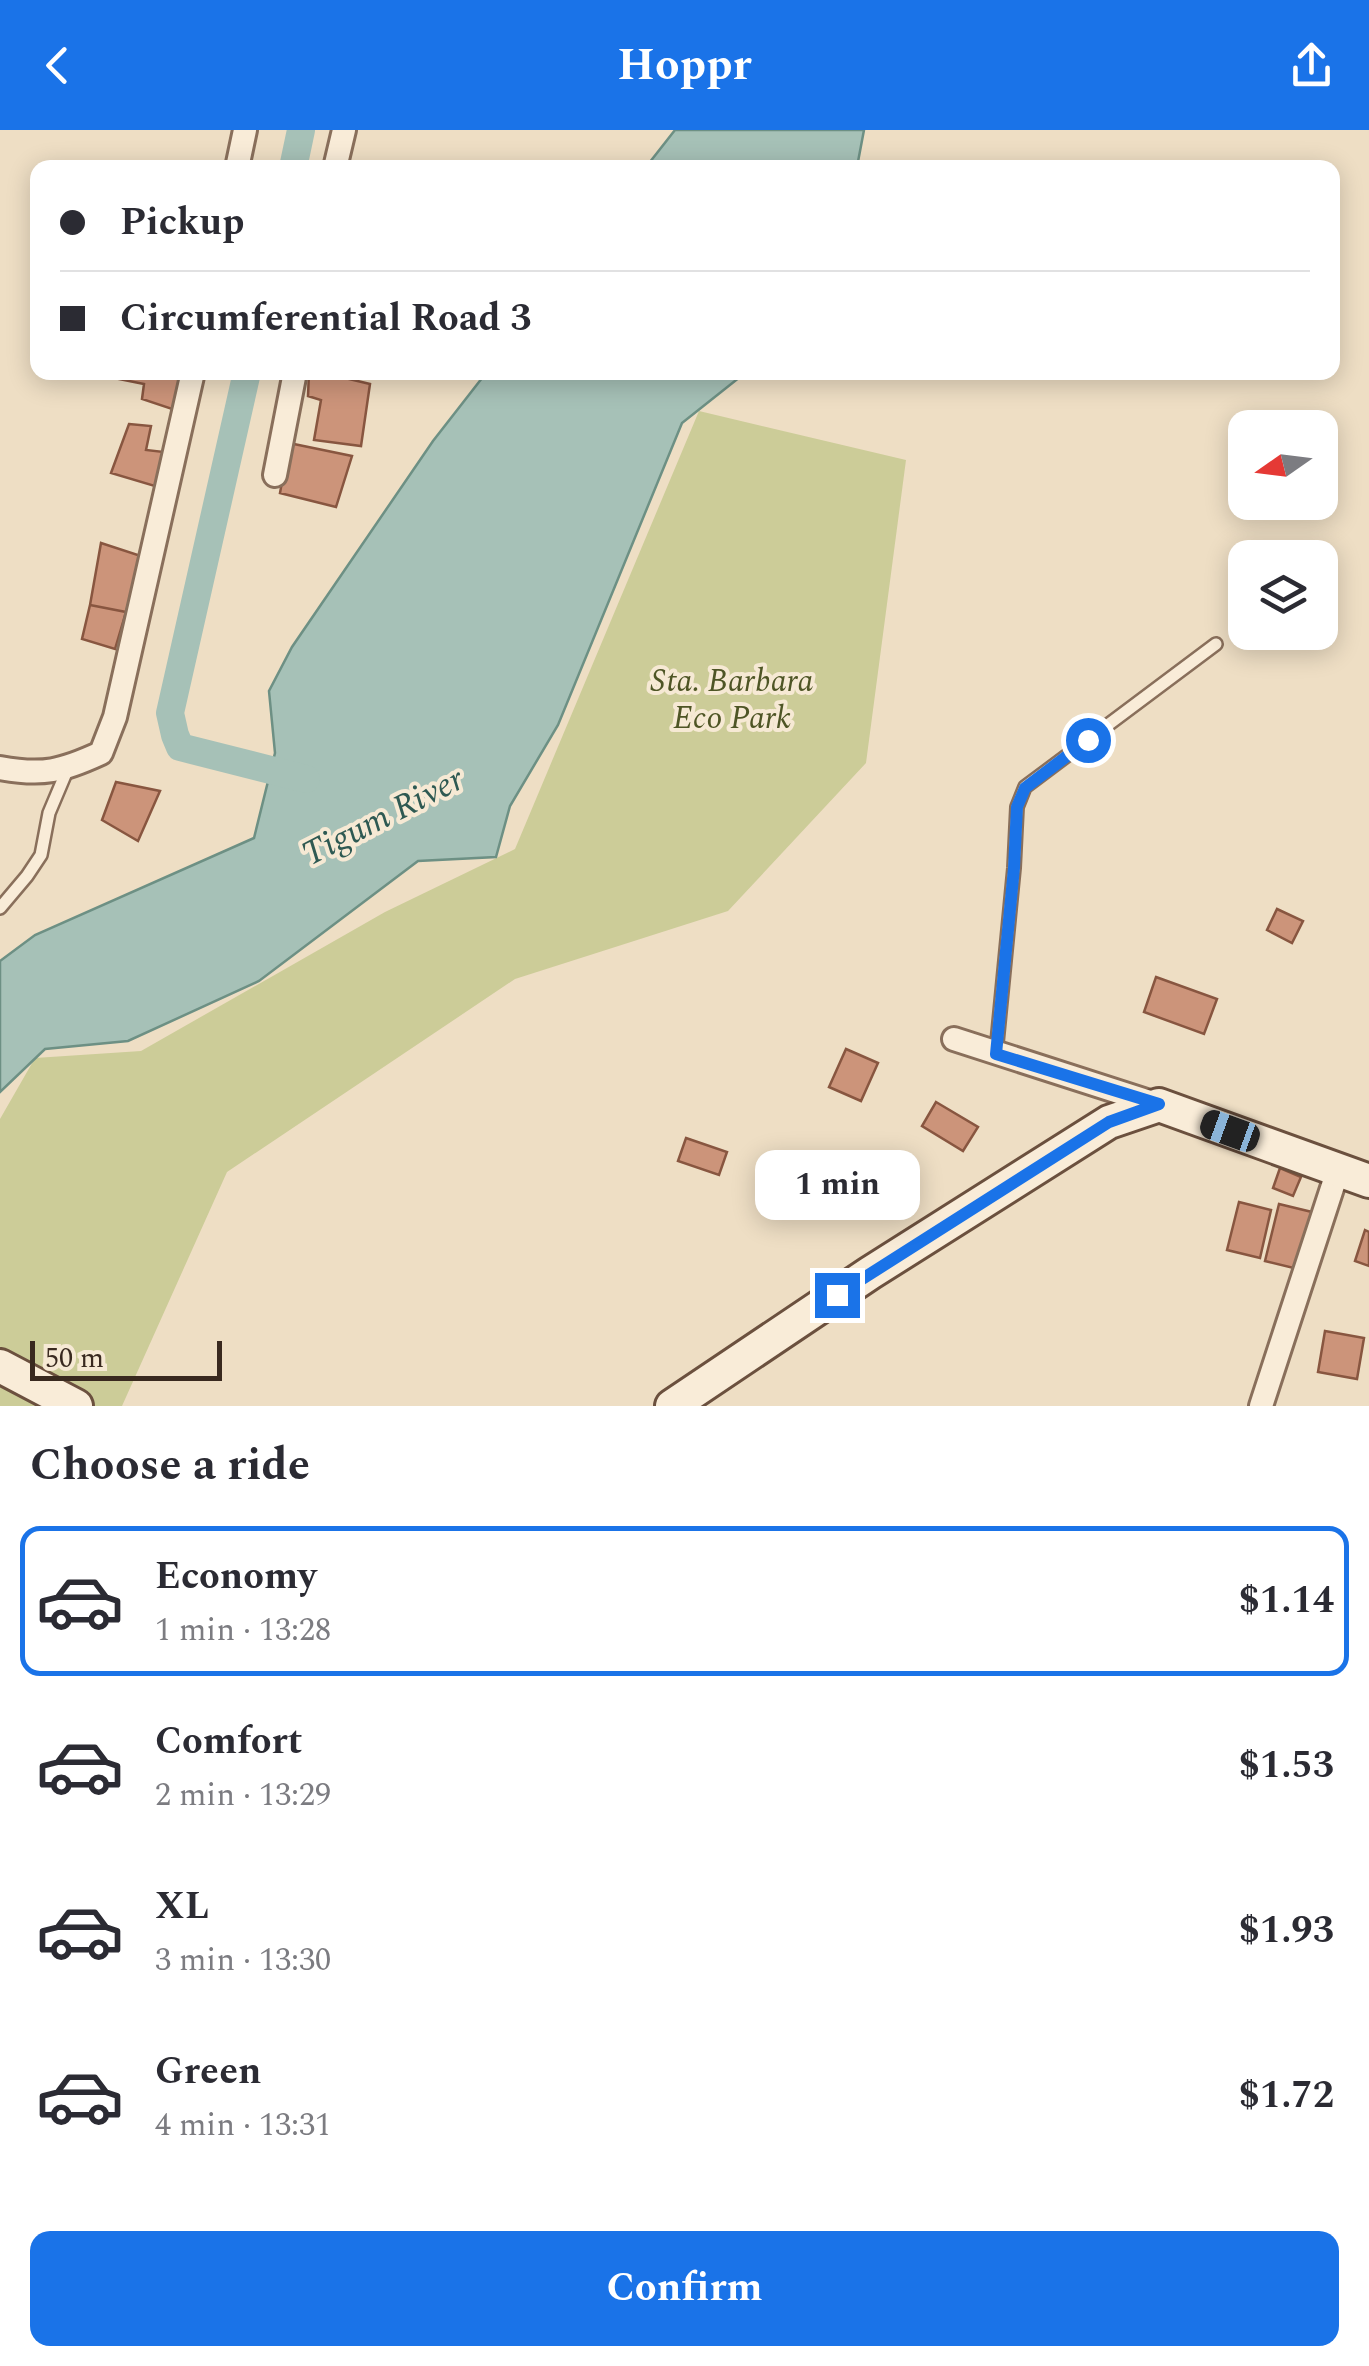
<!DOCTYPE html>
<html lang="en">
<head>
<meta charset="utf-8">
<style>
	:root { --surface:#fff; --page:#f2f2f3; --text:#2b2b33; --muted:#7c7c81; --line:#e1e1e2; --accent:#1a73e8 }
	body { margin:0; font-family:Spectral,serif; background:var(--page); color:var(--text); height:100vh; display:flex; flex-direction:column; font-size:38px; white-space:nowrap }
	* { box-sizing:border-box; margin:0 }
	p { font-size:32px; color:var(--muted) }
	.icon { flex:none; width:55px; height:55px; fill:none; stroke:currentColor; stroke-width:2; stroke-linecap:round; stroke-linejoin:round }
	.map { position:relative; height:1276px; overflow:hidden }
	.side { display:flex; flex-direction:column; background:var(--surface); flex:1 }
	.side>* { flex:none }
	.hud { position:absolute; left:30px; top:30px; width:1310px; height:220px; border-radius:20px; box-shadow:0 5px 25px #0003; display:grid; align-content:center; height:220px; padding:0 30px; background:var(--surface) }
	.needle { width:65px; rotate:256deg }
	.tools { position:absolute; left:1228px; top:280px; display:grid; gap:20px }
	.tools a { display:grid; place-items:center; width:110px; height:110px; border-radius:20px; background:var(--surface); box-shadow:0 5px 25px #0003; font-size:50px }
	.scale { position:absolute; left:30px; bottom:25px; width:192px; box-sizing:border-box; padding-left:10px; border:5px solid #39291f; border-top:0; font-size:28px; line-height:35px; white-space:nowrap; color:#39291f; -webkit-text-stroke:8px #f6e9d4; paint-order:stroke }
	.end { position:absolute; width:45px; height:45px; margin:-22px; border:12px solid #1a73e8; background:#fff; box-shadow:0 0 0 5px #fff }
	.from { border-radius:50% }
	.bubble { position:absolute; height:70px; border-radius:20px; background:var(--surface); box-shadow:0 5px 25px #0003; font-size:32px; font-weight:700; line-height:70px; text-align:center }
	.car { position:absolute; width:30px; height:60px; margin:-30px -15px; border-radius:12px; box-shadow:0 0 8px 2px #0007; background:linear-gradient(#222 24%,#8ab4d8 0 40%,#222 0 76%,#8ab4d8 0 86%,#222 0) }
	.hud b { display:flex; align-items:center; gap:35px; height:95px; font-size:38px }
	.hud b+b { border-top:2px solid var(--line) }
	.hud i { width:25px; height:25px; background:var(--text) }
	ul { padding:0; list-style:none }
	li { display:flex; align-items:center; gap:30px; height:150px; margin:0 20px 15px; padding:0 10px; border:5px solid transparent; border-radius:20px }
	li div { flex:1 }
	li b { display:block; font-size:38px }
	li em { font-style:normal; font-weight:700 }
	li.on { border-color:var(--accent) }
	li>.icon { width:90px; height:90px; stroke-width:1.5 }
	h2 { padding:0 30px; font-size:45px; line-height:120px }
	.primary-button { display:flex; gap:20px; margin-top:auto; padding:20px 30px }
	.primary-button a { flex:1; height:115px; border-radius:20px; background:var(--accent); color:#fff; font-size:40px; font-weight:700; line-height:115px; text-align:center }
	header { display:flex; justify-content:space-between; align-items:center; height:130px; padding:0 30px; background:var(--accent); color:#fff; font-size:45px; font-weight:700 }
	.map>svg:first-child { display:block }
	.green { fill:#cccc98 }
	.water { fill:#a6c1b7; stroke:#6d9084; stroke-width:2.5 }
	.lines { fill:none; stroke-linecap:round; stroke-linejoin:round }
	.canal { stroke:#a6c1b7; stroke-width:28 }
	.building { fill:#cc947a; stroke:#885640; stroke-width:2.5 }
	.lane-casing { stroke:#896f5b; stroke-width:16 }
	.street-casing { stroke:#896f5b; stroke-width:28 }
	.secondary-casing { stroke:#6b503e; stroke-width:38 }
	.lane { stroke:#f9ecd8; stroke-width:11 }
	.street { stroke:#f9ecd8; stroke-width:22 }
	.secondary { stroke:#f9ecd8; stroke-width:32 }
	.route { stroke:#1a73e8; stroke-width:12 }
	.labels { text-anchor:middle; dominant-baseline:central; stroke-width:8; stroke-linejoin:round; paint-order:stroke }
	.park-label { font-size:32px; font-style:italic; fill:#4e5525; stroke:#f6e9d4 }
	.water-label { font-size:35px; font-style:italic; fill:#2e5952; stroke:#f6e9d4 }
</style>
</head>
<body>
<header><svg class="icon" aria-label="back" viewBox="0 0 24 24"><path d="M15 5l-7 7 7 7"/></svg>Hoppr<svg class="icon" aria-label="share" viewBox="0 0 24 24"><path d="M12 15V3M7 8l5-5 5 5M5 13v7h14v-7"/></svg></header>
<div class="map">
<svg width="1369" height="1276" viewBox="0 0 1369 1276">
	<rect width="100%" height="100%" fill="#eedec4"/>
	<path class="green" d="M699,281L906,330L866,633L728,781L515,849L227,1042L122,1276H0V989L35,928L141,921L385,782L515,719Z"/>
	<path class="water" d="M675,0H864L857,37H646Z
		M486,243H745L682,293L558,595L510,676L496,727L418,731L259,851L128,911L45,919L0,962V831L35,805L254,708L275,623L269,561L292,517L433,311Z"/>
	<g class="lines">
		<path class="canal" d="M293,38L301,0
			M247,242L170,583L175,605L180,617L306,649"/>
	</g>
	<path class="building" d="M120,242H187L175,280L142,269L144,254L119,249Z
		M309,242H320L370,254L361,316L314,310L321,270L308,266Z
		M129,294L151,296L146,320L164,322L158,357L111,343Z
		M289,313L352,326L336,377L280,363Z
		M101,413L141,426L126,482L90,475Z
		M90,475L126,482L115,519L82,509Z
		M116,652L160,661L138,711L102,690Z
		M1277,779L1303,791L1292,813L1267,800Z
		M1156,847L1217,869L1204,904L1144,882Z
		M846,919L878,933L861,971L829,957Z
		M936,972L978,997L963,1021L922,996Z
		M686,1008L727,1022L719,1045L678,1031Z
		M1280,1038L1301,1047L1293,1066L1273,1058Z
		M1239,1072L1271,1080L1260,1128L1227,1120Z
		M1279,1074L1316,1083L1302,1140L1265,1131Z
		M1365,1100L1369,1102V1136L1355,1131Z
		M1325,1201L1364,1208L1357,1249L1318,1242Z"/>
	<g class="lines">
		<defs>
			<path id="lane" d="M0,778L27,746L41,725L49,683L68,638
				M996,923L1014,738L1017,677L1025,657L1216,514"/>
			<path id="street" d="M237,38L245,0
				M335,38L344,0
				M275,345L295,242
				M0,638C43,646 62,641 101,623L115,587L193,242
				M954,909L1159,975
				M1261,1276L1338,1040"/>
			<path id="secondary" d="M0,1236L76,1276
				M672,1276L870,1143L1109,992L1159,975L1369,1051"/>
		</defs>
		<use href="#lane" class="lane-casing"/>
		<use href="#street" class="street-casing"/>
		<use href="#secondary" class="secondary-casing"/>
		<use href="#lane" class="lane"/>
		<use href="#street" class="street"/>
		<use href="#secondary" class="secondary"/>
	</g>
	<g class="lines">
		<path class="route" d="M837,1165L1109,992L1159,974L996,924L1014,738L1017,677L1025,658L1088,610"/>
	</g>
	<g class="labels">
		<g class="park-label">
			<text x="732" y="551">Sta. Barbara<tspan x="732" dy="37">Eco Park</tspan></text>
		</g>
		<g class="water-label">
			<text transform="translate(383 687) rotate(-27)">Tigum River</text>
		</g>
	</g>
</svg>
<div class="tools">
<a><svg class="needle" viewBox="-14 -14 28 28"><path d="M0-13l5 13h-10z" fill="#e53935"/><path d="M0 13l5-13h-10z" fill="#7c7c81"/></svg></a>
<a><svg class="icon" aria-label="layers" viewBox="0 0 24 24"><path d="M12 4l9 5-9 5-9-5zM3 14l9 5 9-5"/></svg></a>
</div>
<div class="scale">50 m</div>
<i class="end from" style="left:1088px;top:610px"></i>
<i class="end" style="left:837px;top:1165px"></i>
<div class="bubble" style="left:755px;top:1020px;width:165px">1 min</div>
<i class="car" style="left:1230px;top:1001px;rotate:290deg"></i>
<div class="hud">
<b><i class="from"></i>Pickup</b>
<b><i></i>Circumferential Road 3</b>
</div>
</div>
<section class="side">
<h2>Choose a ride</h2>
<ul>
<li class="on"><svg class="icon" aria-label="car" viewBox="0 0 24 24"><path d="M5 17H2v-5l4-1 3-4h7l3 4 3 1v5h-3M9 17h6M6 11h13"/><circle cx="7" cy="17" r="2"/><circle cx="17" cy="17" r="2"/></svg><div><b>Economy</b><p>1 min · 13:28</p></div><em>$1.14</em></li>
<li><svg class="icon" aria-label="car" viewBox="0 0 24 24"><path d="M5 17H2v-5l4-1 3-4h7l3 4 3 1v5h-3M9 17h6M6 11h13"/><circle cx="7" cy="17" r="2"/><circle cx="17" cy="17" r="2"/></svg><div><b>Comfort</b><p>2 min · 13:29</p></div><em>$1.53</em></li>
<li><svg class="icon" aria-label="car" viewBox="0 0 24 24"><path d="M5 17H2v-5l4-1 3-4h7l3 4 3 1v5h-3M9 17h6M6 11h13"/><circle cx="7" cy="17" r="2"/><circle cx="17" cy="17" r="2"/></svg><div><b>XL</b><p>3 min · 13:30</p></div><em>$1.93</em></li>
<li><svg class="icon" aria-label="car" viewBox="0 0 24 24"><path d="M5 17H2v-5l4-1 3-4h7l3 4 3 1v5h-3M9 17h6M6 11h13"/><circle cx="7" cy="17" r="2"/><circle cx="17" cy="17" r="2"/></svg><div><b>Green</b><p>4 min · 13:31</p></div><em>$1.72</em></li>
</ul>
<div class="primary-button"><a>Confirm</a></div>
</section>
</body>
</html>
